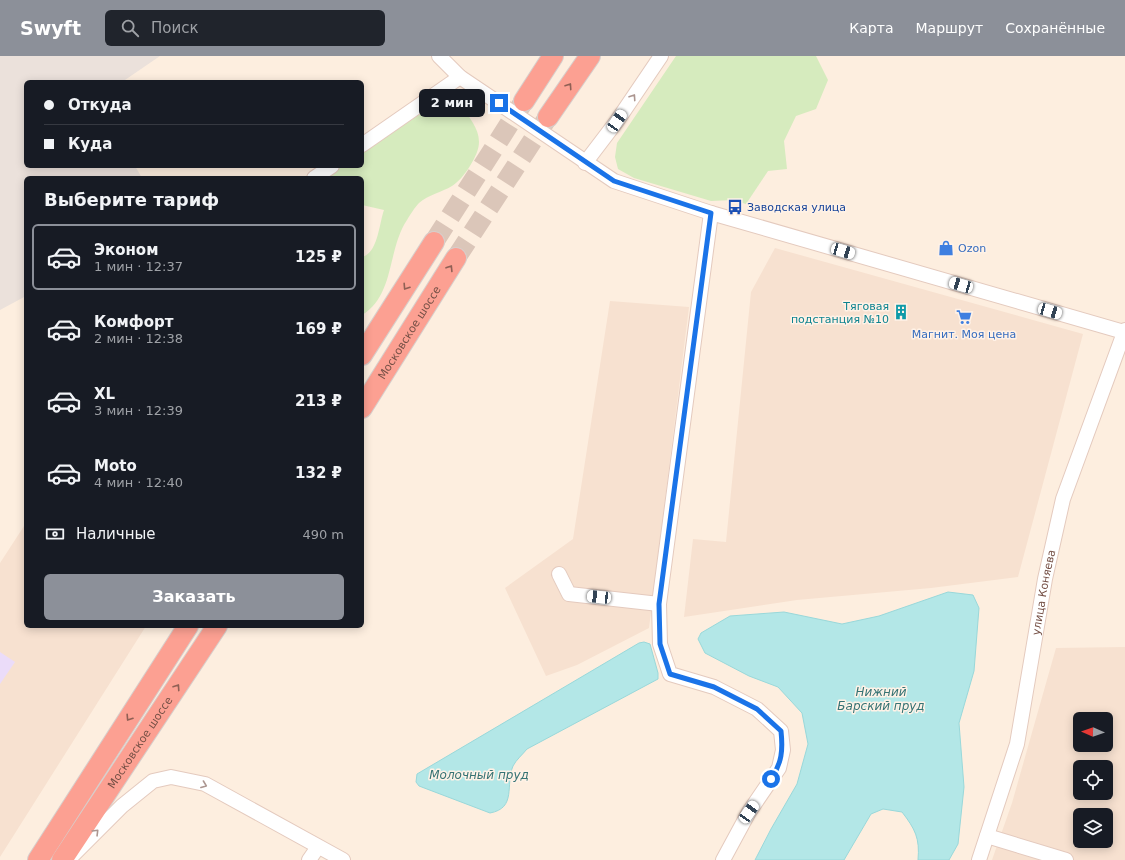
<!DOCTYPE html>
<html lang="ru">
<head>
<meta charset="utf-8">
<style>
	:root { --surface:#171b24; --page:#20242c; --text:#f1f3f6; --muted:#9ea1a6; --line:#363941; --accent:#8c9099 }
	body { margin:0; font-family:"DejaVu Sans",sans-serif; background:var(--page); color:var(--text); height:100vh; display:flex; flex-direction:column; font-size:15px; white-space:nowrap }
	* { box-sizing:border-box; margin:0 }
	p { font-size:13px; color:var(--muted) }
	.icon { flex:none; width:22px; height:22px; fill:none; stroke:currentColor; stroke-width:2; stroke-linecap:round; stroke-linejoin:round }
	.map { position:relative; flex:1; overflow:hidden }
	.sheet { position:absolute; left:24px; top:120px; width:340px; height:452px; display:flex; flex-direction:column; background:var(--surface); border-radius:6px; box-shadow:0 2px 10px #0003 }
	.sheet>* { flex:none }
	.hud { position:absolute; left:24px; top:24px; width:340px; height:88px; border-radius:6px; box-shadow:0 2px 10px #0003; display:grid; align-content:center; height:88px; padding:0 20px; background:var(--surface) }
	.needle { width:26px; rotate:272deg }
	.controls { position:absolute; left:1073px; top:656px; display:grid; gap:8px }
	.controls a { display:grid; place-items:center; width:40px; height:40px; border-radius:6px; background:var(--surface); box-shadow:0 2px 10px #0003; font-size:20px }
	.end { position:absolute; width:18px; height:18px; margin:-9px; border:5px solid #1a73e8; background:#fff; box-shadow:0 0 0 2px #fff }
	.from { border-radius:50% }
	.bubble { position:absolute; height:28px; border-radius:6px; background:var(--surface); box-shadow:0 2px 10px #0003; font-size:13px; font-weight:700; line-height:28px; text-align:center }
	.car { position:absolute; width:12px; height:24px; margin:-12px -6px; border-radius:5px; box-shadow:0 0 3px 1px #0007; background:linear-gradient(#fff 24%,#345 0 40%,#fff 0 76%,#345 0 86%,#fff 0) }
	.hud b { display:flex; align-items:center; gap:14px; height:38px; font-size:15px }
	.hud b+b { border-top:1px solid var(--line) }
	.hud i { width:10px; height:10px; background:var(--text) }
	ul { padding:0; list-style:none }
	li { display:flex; align-items:center; gap:12px; height:66px; margin:0 8px 6px; padding:0 12px; border:2px solid transparent; border-radius:6px }
	li div { flex:1 }
	li b { display:block; font-size:15px }
	li em { font-style:normal; font-weight:700 }
	li.active { border-color:var(--accent) }
	li>.icon { width:36px; height:36px; stroke-width:1.5 }
	h2 { padding:0 20px; font-size:18px; line-height:48px }
	.pay { display:flex; align-items:center; gap:10px; height:44px; padding:0 20px; font-size:15px }
	.pay p { margin-inline-start:auto }
	.cta { display:flex; gap:8px; margin-top:auto; padding:8px 20px }
	.cta a { flex:1; height:46px; border-radius:6px; background:var(--accent); color:#fff; font-size:16px; font-weight:700; line-height:46px; text-align:center }
	header { display:flex; align-items:center; gap:24px; box-sizing:border-box; height:56px; padding:0 20px; background:var(--accent); color:#fff }
	header strong { font-size:19px }
	nav { display:flex; gap:22px; margin-inline-start:auto; font-size:14px }
	.search { width:280px; height:36px; background:var(--page); display:flex; align-items:center; gap:10px; box-sizing:border-box; padding:0 14px; border-radius:6px; color:var(--muted); font-size:15px }
	.map>svg:first-child { display:block }
	.residential { fill:#f7e1d0; fill-rule:evenodd }
	.industrial { fill:#ebe1db }
	.education { fill:#ebdcf9 }
	.green { fill:#d6ebbe }
	.water { fill:#b3e7e7; stroke:#99d8da }
	.lines { fill:none; stroke-linecap:round; stroke-linejoin:round }
	.highway-tunnel { stroke:#dbc6b9; stroke-width:20; stroke-dasharray:20 10; stroke-linecap:butt }
	.minor-casing { stroke:#e4cabe; stroke-width:16 }
	.highway-casing { stroke:#d8cecb; stroke-width:22 }
	.minor { stroke:#fff; stroke-width:14 }
	.highway { stroke:#fca092; stroke-width:20 }
	.oneway { stroke:#906055 }
	.oneway2 { stroke:#ac9690 }
	.route { stroke:#1a73e8; stroke-width:5 }
	.labels { text-anchor:middle; dominant-baseline:central; stroke-width:3; stroke-linejoin:round; paint-order:stroke }
	.transit-label { font-size:11px; fill:#164399; stroke:#fff2e7; text-anchor:start }
	.shop-label { font-size:11px; fill:#366cbe; stroke:#fff2e7; text-anchor:start }
	.culture-label { font-size:11px; fill:#0d838f; stroke:#fff2e7; text-anchor:end }
	.street-label { font-size:11px; fill:#755046; stroke:#fff2e7 }
	.water-label { font-size:12px; font-style:italic; fill:#367374; stroke:#fff2e7 }
</style>
</head>
<body>
<header>
<strong>Swyft</strong>
<div class="search"><svg class="icon" aria-label="search" viewBox="0 0 24 24"><circle cx="10" cy="10" r="6"/><path d="M15 15l6 6"/></svg>Поиск</div>
<nav><a>Карта</a><a>Маршрут</a><a>Сохранённые</a></nav>
</header>
<div class="map">
<svg width="1125" height="804" viewBox="0 0 1125 804">
	<rect width="100%" height="100%" fill="#fdeedf"/>
	<path class="residential" d="M775,192L1083,278L1018,521L931,532L797,544L684,561L693,483L726,486L751,236Z
		M610,245L689,251L649,572L577,609L546,620L505,532L573,483Z
		M26,467V570H146L0,801V507Z
		M1125,591V804H992L1012,747L1056,592ZM1080,663H1106V689H1080ZM1080,711H1106V737H1080ZM1080,759H1106V785H1080Z"/>
	<path class="industrial" d="M0,0H160L122,26H26V110H135L142,122H26V240L0,254Z"/>
	<path class="education" d="M0,596L15,606L0,628Z"/>
	<path class="green" d="M676,0H816L828,24L816,53L796,60L784,85L787,113L768,115L746,148L733,144L711,145L634,122L618,113L615,101L617,87Z
		M442,44L461,49C471,64 484,78 477,96C473,107 462,124 452,130C442,136 428,139 419,147C415,151 410,159 407,164C387,194 395,239 362,259V201C378,197 379,168 384,154L362,149V122H321L340,110H362V96Z"/>
	<path class="water" d="M948,536L973,539L979,552L974,615L959,667L964,731L958,788L949,804H918C920,782 915,773 902,756L883,753L871,758L844,804H755L771,773L797,728L808,688L802,657L778,631L749,620L705,597L698,583L701,577L730,560L784,556L842,568L879,560Z
		M644,586L650,588L658,617V623L527,693C523,698 516,704 513,710C505,729 517,752 490,757L419,730L416,726L417,718L639,587Z"/>
	<g class="lines">
		<path class="highway-tunnel" d="M434,186L524,45
			M456,202L548,61"/>
		<defs>
			<g id="minor">
				<path d="M439,0L460,21L614,125L711,157L1124,276"/>
				<path d="M362,89L460,21"/>
				<path d="M585,107L617,65L661,0"/>
				<path d="M314,122L332,110"/>
				<path d="M711,157L659,548L660,588L670,618L714,631L757,653L781,675L783,694L779,712L749,756L723,804"/>
				<path d="M559,518L569,538L659,548"/>
				<path d="M987,780L1066,804"/>
				<path d="M73,799L122,750L153,725L171,721L205,728L343,804"/>
				<path d="M309,804L318,791"/>
				<path id="s1" d="M979,804L1017,688L1045,523L1063,443L1125,274"/>
			</g>
			<g id="highway">
				<path d="M524,45L553,0"/>
				<path d="M548,61L590,0"/>
				<path d="M362,299L434,186"/>
				<path id="s2" d="M362,352L456,202"/>
				<path d="M38,804L188,570"/>
				<path id="s3" d="M62,804L217,570"/>
			</g>
		</defs>
		<use href="#minor" class="minor-casing"/>
		<use href="#highway" class="highway-casing"/>
		<use href="#minor" class="minor"/>
		<use href="#highway" class="highway"/>
	</g>
	<defs><path id="oneway-chevron" d="M-2-3.5L2.5 0L-2 3.5" fill="none" stroke-width="1.6" stroke-linecap="round" stroke-linejoin="round"/></defs>
	<g class="oneway">
		<use href="#oneway-chevron" transform="translate(569 30) rotate(-56)"/>
		<use href="#oneway-chevron" transform="translate(450 212) rotate(-58)"/>
		<use href="#oneway-chevron" transform="translate(406 231) rotate(123)"/>
		<use href="#oneway-chevron" transform="translate(177 631) rotate(-56)"/>
		<use href="#oneway-chevron" transform="translate(129 662) rotate(123)"/>
	</g>
	<g class="oneway2">
		<use href="#oneway-chevron" transform="translate(633 41) rotate(-56)"/>
		<use href="#oneway-chevron" transform="translate(204 729) rotate(21)"/>
		<use href="#oneway-chevron" transform="translate(96 776) rotate(-45)"/>
	</g>
	<g class="lines">
		<path class="route" d="M499,47L614,125L711,157L659,548L660,588L670,618L714,631L757,653L781,675C783,694 782,707 771,723"/>
	</g>
	<defs>
		<symbol id="bus-bare" viewBox="-9 -9 18 18"><path d="M-5-6H5V4H4V6H2V4H-2V6H-4V4H-5ZM-3.5-4V0h7V-4ZM-3.5 1.2v1.5H-2V1.2ZM2 1.2v1.5H3.5V1.2Z" fill="#1a4fb4" stroke="#fff2e7" stroke-width="2.5" paint-order="stroke"/></symbol>
		<symbol id="shop-bare" viewBox="-9 -9 18 18"><path d="M-5-2.5h2.3a2.7 3.5 0 0 1 5.4 0H5L5.5 6h-11ZM-1.5-2.5h3a1.5 2.3 0 0 0-3 0Z" fill="#3f7fe0" stroke="#fff2e7" stroke-width="2.5" paint-order="stroke"/></symbol>
		<symbol id="building-bare" viewBox="-9 -9 18 18"><path d="M-4-6H4V6H1V3H-1V6H-4ZM-2.5-4.3h1.7v1.8h-1.7ZM.8-4.3h1.7v1.8H.8ZM-2.5-1h1.7V.8h-1.7ZM.8-1h1.7V.8H.8Z" fill="#0f9aa8" stroke="#fff2e7" stroke-width="2.5" paint-order="stroke"/></symbol>
		<symbol id="supermarket-bare" viewBox="-9 -9 18 18"><path d="M-6-5.5h2.5l.6 2H6L4.5 2H-2.5L-4.4-4H-6ZM-1.5 3.2a1.3 1.3 0 1 0 .1 0ZM3 3.2a1.3 1.3 0 1 0 .1 0Z" fill="#3f7fe0" stroke="#fff2e7" stroke-width="2.5" paint-order="stroke"/></symbol>
	</defs>
	<g fill-rule="evenodd">
		<use href="#bus-bare" x="724" y="140" width="22" height="22"/>
		<use href="#shop-bare" x="935" y="181" width="22" height="22"/>
		<use href="#building-bare" x="890" y="245" width="22" height="22"/>
		<use href="#supermarket-bare" x="953" y="250" width="22" height="22"/>
	</g>
	<g class="labels">
		<g class="transit-label">
			<text x="747" y="151">Заводская улица</text>
		</g>
		<g class="shop-label">
			<text x="958" y="192">Ozon</text>
			<text x="964" y="278" text-anchor="middle">Магнит. Моя цена</text>
		</g>
		<g class="culture-label">
			<text x="889" y="250">Тяговая<tspan x="889" dy="13">подстанция №10</tspan></text>
		</g>
		<g class="street-label">
			<text stroke="none"><textPath href="#s2" startOffset="89">Московское шоссе</textPath></text>
			<text stroke="none"><textPath href="#s1" startOffset="276">улица Коняева</textPath></text>
			<text stroke="none"><textPath href="#s3" startOffset="141">Московское шоссе</textPath></text>
		</g>
		<g class="water-label">
			<text x="881" y="636">Нижний<tspan x="881" dy="14">Барский пруд</tspan></text>
			<text x="479" y="719">Молочный пруд</text>
		</g>
	</g>
</svg>
<div class="controls">
<a><svg class="needle" viewBox="-14 -14 28 28"><path d="M0-13l5 13h-10z" fill="#e53935"/><path d="M0 13l5-13h-10z" fill="#9ea1a6"/></svg></a>
<a><svg class="icon" aria-label="locate" viewBox="0 0 24 24"><circle cx="12" cy="12" r="6"/><path d="M12 2v4M12 18v4M2 12h4M18 12h4"/></svg></a>
<a><svg class="icon" aria-label="layers" viewBox="0 0 24 24"><path d="M12 4l9 5-9 5-9-5zM3 14l9 5 9-5"/></svg></a>
</div>
<i class="end from" style="left:771px;top:723px"></i>
<i class="end" style="left:499px;top:47px"></i>
<div class="bubble" style="left:419px;top:33px;width:66px">2 мин</div>
<i class="car" style="left:617px;top:65px;rotate:34deg"></i>
<i class="car" style="left:843px;top:195px;rotate:106deg"></i>
<i class="car" style="left:961px;top:229px;rotate:286deg"></i>
<i class="car" style="left:1050px;top:255px;rotate:106deg"></i>
<i class="car" style="left:599px;top:541px;rotate:276deg"></i>
<i class="car" style="left:749px;top:756px;rotate:35deg"></i>
<div class="hud">
<b><i class="from"></i>Откуда</b>
<b><i></i>Куда</b>
</div>
<section class="sheet">
<h2>Выберите тариф</h2>
<ul>
<li class="active"><svg class="icon" aria-label="car" viewBox="0 0 24 24"><path d="M5 17H2v-5l4-1 3-4h7l3 4 3 1v5h-3M9 17h6M6 11h13"/><circle cx="7" cy="17" r="2"/><circle cx="17" cy="17" r="2"/></svg><div><b>Эконом</b><p>1 мин · 12:37</p></div><em>125 ₽</em></li>
<li><svg class="icon" aria-label="car" viewBox="0 0 24 24"><path d="M5 17H2v-5l4-1 3-4h7l3 4 3 1v5h-3M9 17h6M6 11h13"/><circle cx="7" cy="17" r="2"/><circle cx="17" cy="17" r="2"/></svg><div><b>Комфорт</b><p>2 мин · 12:38</p></div><em>169 ₽</em></li>
<li><svg class="icon" aria-label="car" viewBox="0 0 24 24"><path d="M5 17H2v-5l4-1 3-4h7l3 4 3 1v5h-3M9 17h6M6 11h13"/><circle cx="7" cy="17" r="2"/><circle cx="17" cy="17" r="2"/></svg><div><b>XL</b><p>3 мин · 12:39</p></div><em>213 ₽</em></li>
<li><svg class="icon" aria-label="car" viewBox="0 0 24 24"><path d="M5 17H2v-5l4-1 3-4h7l3 4 3 1v5h-3M9 17h6M6 11h13"/><circle cx="7" cy="17" r="2"/><circle cx="17" cy="17" r="2"/></svg><div><b>Moto</b><p>4 мин · 12:40</p></div><em>132 ₽</em></li>
</ul>
<div class="pay"><svg class="icon" aria-label="cash" viewBox="0 0 24 24"><path d="M3 7h18v10H3z"/><circle cx="12" cy="12" r="2"/></svg>Наличные<p>490 m</p></div>
<div class="cta"><a>Заказать</a></div>
</section>
</div>
</body>
</html>
